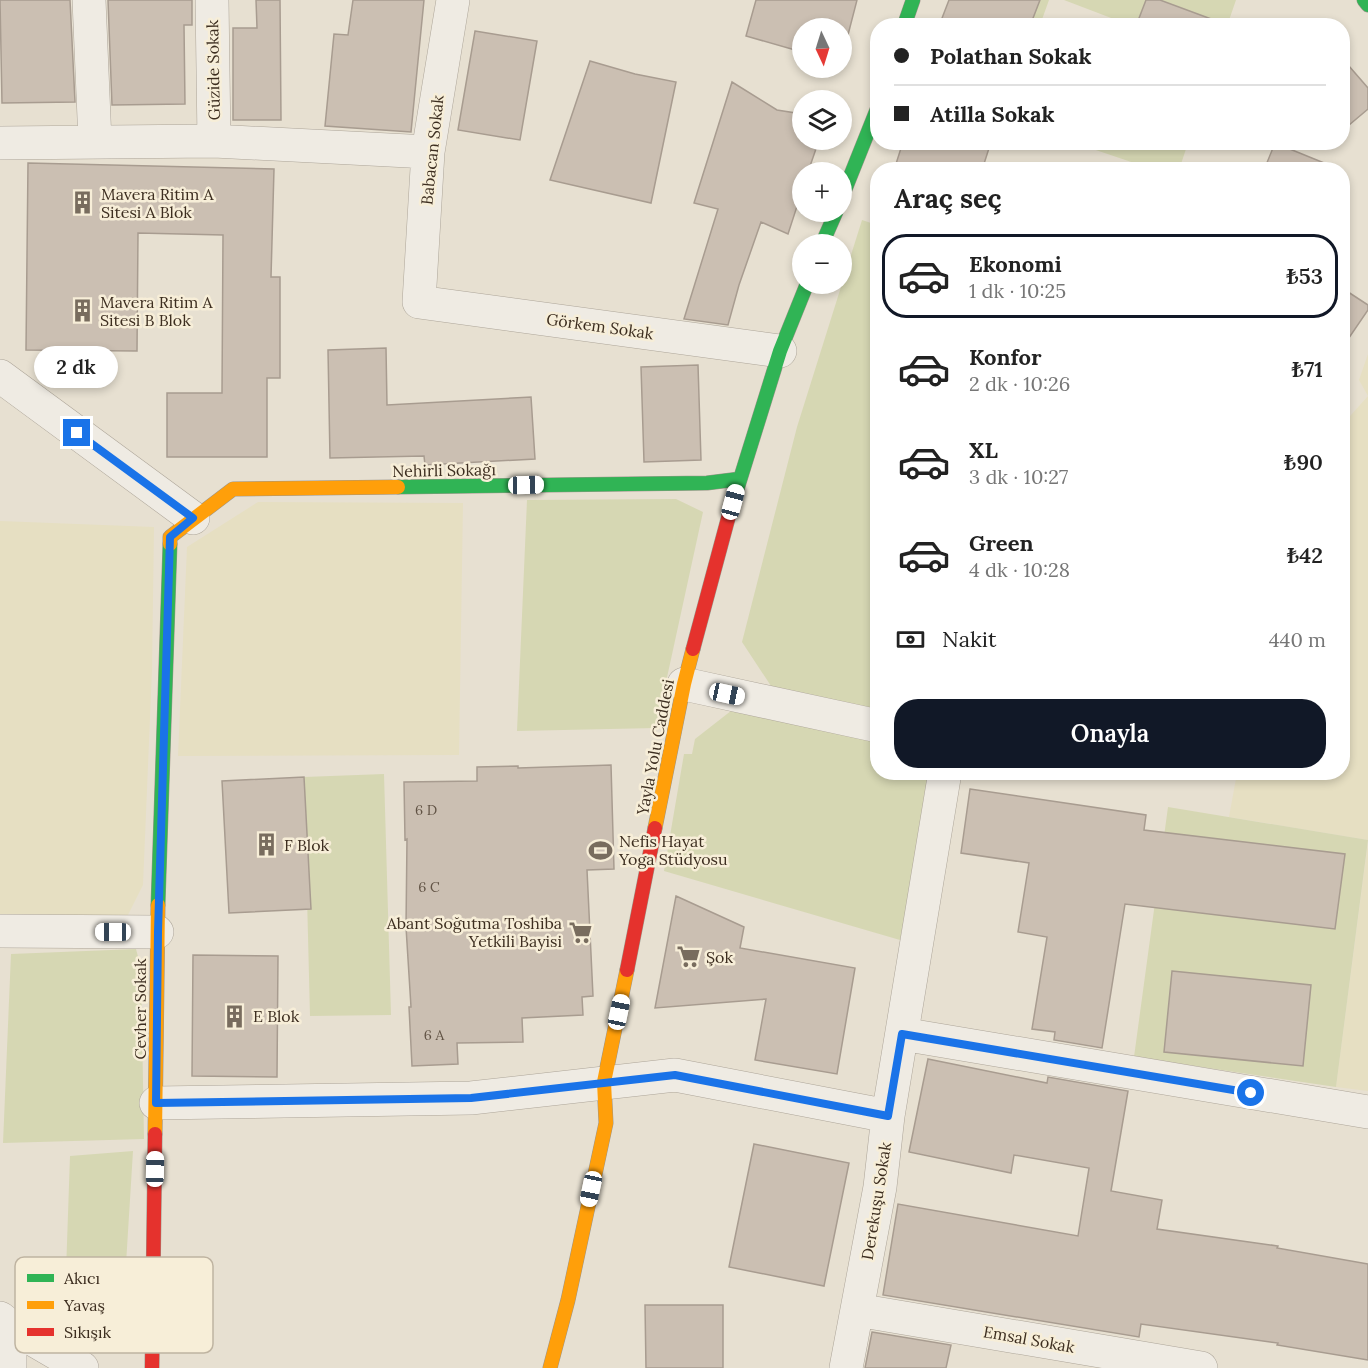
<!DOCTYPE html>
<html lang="tr">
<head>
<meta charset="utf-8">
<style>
	:root { --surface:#fff; --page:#f2f2f2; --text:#222; --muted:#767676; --line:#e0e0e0; --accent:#111827 }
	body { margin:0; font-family:Lora,serif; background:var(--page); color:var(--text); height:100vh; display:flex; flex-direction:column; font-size:22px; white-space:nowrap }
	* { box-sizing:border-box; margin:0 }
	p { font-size:20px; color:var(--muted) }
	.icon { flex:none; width:33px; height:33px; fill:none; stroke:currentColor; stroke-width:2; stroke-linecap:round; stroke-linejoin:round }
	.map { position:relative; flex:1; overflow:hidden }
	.sheet { position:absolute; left:870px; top:162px; width:480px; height:618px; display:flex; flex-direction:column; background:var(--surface); border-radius:24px; box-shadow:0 3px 9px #0003 }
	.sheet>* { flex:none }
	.banner { position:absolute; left:870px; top:18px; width:480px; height:132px; border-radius:24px; box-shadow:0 3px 9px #0003; display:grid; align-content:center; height:132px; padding:0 24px; background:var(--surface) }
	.needle { width:39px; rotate:176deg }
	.buttons { position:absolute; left:792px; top:18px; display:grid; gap:12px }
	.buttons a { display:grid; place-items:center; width:60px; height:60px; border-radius:50%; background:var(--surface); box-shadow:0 3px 9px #0003; font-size:30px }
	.end { position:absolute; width:27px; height:27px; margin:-14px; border:8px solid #1a73e8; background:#fff; box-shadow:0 0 0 3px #fff }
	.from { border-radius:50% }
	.bubble { position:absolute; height:42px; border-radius:21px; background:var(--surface); box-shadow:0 3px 9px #0003; font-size:20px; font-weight:600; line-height:42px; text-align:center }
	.car { position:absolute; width:18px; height:36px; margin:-18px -9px; border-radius:8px; box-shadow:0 0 4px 2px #0007; background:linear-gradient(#fff 24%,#345 0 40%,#fff 0 76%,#345 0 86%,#fff 0) }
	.banner b { display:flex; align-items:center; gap:21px; height:57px; font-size:22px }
	.banner b+b { border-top:2px solid var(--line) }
	.banner i { width:15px; height:15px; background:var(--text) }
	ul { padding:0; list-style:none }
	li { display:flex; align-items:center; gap:18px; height:84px; margin:0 12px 9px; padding:0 12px; border:3px solid transparent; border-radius:24px }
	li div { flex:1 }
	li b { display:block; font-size:22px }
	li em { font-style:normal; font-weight:600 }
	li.active { border-color:var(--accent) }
	li>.icon { width:54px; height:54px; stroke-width:1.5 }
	h2 { padding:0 24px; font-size:27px; line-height:72px }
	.pay { display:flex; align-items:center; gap:15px; height:66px; padding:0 24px; font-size:22px }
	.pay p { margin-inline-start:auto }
	.primary-button { display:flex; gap:12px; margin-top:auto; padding:12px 24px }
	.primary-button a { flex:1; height:69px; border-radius:24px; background:var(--accent); color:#fff; font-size:24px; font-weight:600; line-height:69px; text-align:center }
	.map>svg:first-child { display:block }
	.farmland { fill:#e6dfc2 }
	.green { fill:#d6d7b3 }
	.building { fill:#cbbfb2; stroke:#a89c90; stroke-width:1.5 }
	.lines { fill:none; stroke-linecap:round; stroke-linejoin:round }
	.street-casing { stroke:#ada599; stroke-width:34 }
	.fast-casing { stroke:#9c958a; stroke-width:15 }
	.slow-casing { stroke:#9c958a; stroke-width:15 }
	.jam-casing { stroke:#9c958a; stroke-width:15 }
	.street { stroke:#efebe3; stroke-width:33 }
	.fast { stroke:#30b455; stroke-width:14 }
	.slow { stroke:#ff9f0a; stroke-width:14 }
	.jam { stroke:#e5322d; stroke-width:14 }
	.route { stroke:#1a73e8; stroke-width:8 }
	.labels { text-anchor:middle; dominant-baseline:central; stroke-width:5; stroke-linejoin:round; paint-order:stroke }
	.number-label { font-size:14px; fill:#605244 }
	.street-label { font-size:16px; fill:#3d2e20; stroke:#f7eed8 }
	.poi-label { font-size:16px; fill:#3d2e20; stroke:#f7eed8; text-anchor:start }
	.key { fill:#f7eed8; stroke:#bfb4a1; stroke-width:1.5 }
	.key-label { font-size:16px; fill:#3d2e20 }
</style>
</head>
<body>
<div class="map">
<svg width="1368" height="1368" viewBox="0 0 1368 1368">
	<rect width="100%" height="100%" fill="#e7e0d1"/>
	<path class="farmland" d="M1368,354V840L1229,817L1237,773L1342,772L1343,424L1368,396L1359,380Z
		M258,502L463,503L459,755L178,756L187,547Z
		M0,521L154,527L152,670L143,885L128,915L0,918Z
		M1368,842V1091L1336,1087Z"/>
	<path class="green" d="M1028,0H1049L1040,25L1019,26Z
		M1064,0H1236L1227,26L1118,25L1119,21Z
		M1075,143V142L1188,143L1179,170L1152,169Z
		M862,220L877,225V709L771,686L742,642L797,427Z
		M676,499L703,512L656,728L517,731L527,500Z
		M736,707L877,738L878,772L934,773L900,940L664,871L684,754H692L695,739Z
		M384,774L391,1015L310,1016L304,777Z
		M1168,807L1368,840L1336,1087L1134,1057Z
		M136,949L141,968L144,1139L3,1143L11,954Z
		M133,1151L121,1345L64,1330L70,1156Z"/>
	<path class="building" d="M0,0H70L75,102L2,103Z
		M108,0H192V25H184L185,104L112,105Z
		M256,0H280L281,120H233V28H257Z
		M353,0H424L411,132L325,126L334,34L348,35Z
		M756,0H857L842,58V28H802V52L746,36Z
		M949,0H1040L1030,26H939Z
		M1146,0H1160L1222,23L1221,26H1136Z
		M475,31L537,41L520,140L458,130Z
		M1342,58L1368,88V109L1342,131Z
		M590,61L635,74L676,82L651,203L550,180Z
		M732,82L777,110L802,114V140H819L808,172H802V191L788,234L761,222L739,285L728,325L684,319L718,209L694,203Z
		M903,142H991L982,170H894Z
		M1275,143L1339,169V170H1264Z
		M28,163L274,169L271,277H280V378H267V457H167V393H222L223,235L138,233L137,351L26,350Z
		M1342,288L1368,305V310L1342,348Z
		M386,348L387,405L531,397L535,459L425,465L424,456L330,458L328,350Z
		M698,365L701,460L644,462L641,367Z
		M611,765L614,869L587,870L593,996L582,997L583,1015L522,1018L523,1042L457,1043L458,1064L412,1066L409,1007H411L406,927L407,839L405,840L404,782L477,781V767L518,766V768Z
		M304,777L311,909L229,913L222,781Z
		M970,789L1146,815L1144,830L1345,854L1335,929L1125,904L1102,1048L1054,1040L1055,1032L1032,1029L1047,937L1018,932L1029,863L961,853Z
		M676,896L744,927L740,948L855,968L837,1074L755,1060L766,999L655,1008Z
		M193,955L278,956L277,1077L192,1076Z
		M1172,971L1311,985L1303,1066L1164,1052Z
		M928,1059L1047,1083L1048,1077L1128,1091L1111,1191L1162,1200L1157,1229L1278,1246L1277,1248L1368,1264V1360L1277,1345L1278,1343L1141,1324L1139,1337L883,1295L898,1204L1078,1236L1089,1168L1014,1155L1011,1173L909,1152Z
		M754,1144L849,1163L824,1286L729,1267Z
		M645,1305H723V1368H646Z
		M872,1332L951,1345L946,1368H865Z"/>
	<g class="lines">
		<defs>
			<path id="street" d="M89,0L95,142
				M212,0L214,141
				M453,0L428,152L419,302L780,351
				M0,143L214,141L428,152
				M0,376L193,518
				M684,684L878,726
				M0,931L157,932
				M902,1034L1368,1112
				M156,1103L471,1098L675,1075L888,1116
				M857,1310L1201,1368
				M0,1318L10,1326L82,1368
				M10,1326V1368
				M846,1368L880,1187L888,1116L945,772"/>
			<path id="fast" d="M1364,0L1368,5
				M904,26L913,0
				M842,197L878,107
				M822,244L836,212
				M398,487L707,483L739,479
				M729,515L780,351L807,284
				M158,905L170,544"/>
			<path id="slow" d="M170,544V537L233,489L398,487
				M655,828L684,684L693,649
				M155,1134L158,905
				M550,1368L568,1300L606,1123L604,1082L627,970"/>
			<path id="jam" d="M693,649L729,515
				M627,970L655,828
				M152,1368L155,1134"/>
		</defs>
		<use href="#street" class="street-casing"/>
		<use href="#fast" class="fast-casing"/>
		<use href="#slow" class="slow-casing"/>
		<use href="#jam" class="jam-casing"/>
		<use href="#street" class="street"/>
		<use href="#fast" class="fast"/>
		<use href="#slow" class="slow"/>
		<use href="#jam" class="jam"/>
	</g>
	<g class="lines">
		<path class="route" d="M77,433L193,518L170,537L158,932L156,1103L471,1098L675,1075L888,1116L902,1034L1251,1093"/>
	</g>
	<defs>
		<symbol id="building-bare" viewBox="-9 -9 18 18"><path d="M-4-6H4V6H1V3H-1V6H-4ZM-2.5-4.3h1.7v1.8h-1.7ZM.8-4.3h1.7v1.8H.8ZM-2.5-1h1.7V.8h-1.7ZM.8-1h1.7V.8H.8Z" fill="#786c5e" stroke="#f7eed8" stroke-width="2.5" paint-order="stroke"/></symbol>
		<symbol id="stadium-bare" viewBox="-9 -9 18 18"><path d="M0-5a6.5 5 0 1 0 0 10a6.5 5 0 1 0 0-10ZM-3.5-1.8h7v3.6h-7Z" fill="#786c5e" stroke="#f7eed8" stroke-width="2.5" paint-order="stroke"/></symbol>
		<symbol id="supermarket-bare" viewBox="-9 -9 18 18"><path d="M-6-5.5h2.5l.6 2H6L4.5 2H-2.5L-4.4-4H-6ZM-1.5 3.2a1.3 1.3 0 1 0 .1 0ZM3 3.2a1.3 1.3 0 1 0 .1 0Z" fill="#786c5e" stroke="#f7eed8" stroke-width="2.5" paint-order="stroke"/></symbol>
	</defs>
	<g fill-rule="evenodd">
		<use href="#building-bare" x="66" y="186" width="33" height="33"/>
		<use href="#building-bare" x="66" y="294" width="33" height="33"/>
		<use href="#building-bare" x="250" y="828" width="33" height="33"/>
		<use href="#stadium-bare" x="584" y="834" width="33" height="33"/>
		<use href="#supermarket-bare" x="564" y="916" width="33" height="33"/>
		<use href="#supermarket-bare" x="672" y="940" width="33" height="33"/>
		<use href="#building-bare" x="218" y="1000" width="33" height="33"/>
	</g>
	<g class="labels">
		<g class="number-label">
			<text x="426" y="810">6 D</text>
			<text x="429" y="887">6 C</text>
			<text x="434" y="1035">6 A</text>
		</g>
		<g class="street-label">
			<text transform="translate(213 70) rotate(-91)">Güzide Sokak</text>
			<text transform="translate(432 150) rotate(-84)">Babacan Sokak</text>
			<text transform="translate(600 326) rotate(8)">Görkem Sokak</text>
			<text transform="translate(444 470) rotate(-1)">Nehirli Sokağı</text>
			<text transform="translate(655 747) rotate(-79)">Yayla Yolu Caddesi</text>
			<text transform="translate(140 1009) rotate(-90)">Cevher Sokak</text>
			<text transform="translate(876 1201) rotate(-81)">Derekuşu Sokak</text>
			<text transform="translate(1029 1339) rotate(10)">Emsal Sokak</text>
		</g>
		<g class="poi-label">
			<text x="101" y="194">Mavera Ritim A<tspan x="101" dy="18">Sitesi A Blok</tspan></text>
			<text x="100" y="302">Mavera Ritim A<tspan x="100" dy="18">Sitesi B Blok</tspan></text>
			<text x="619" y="841">Nefis Hayat<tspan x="619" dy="18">Yoga Stüdyosu</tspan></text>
			<text x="284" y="845">F Blok</text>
			<text x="562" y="923" text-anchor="end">Abant Soğutma Toshiba<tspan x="562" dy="18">Yetkili Bayisi</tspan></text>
			<text x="706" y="957">Şok</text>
			<text x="253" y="1016">E Blok</text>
		</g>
	</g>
	<rect x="15" y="1257" width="198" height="96" rx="9" class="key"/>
	<rect x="27" y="1274" width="27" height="8" fill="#30b455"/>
	<rect x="27" y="1301" width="27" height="8" fill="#ff9f0a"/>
	<rect x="27" y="1328" width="27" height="8" fill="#e5322d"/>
	<g class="key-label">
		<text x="64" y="1284">Akıcı</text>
		<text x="64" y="1311">Yavaş</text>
		<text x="64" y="1338">Sıkışık</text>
	</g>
</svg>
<div class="buttons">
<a><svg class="needle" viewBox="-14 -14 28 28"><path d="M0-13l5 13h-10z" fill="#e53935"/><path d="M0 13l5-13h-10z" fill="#767676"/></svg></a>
<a><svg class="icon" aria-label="layers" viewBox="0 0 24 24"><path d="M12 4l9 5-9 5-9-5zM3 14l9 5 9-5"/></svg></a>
<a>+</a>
<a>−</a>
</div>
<i class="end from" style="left:1251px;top:1093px"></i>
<i class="end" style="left:77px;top:433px"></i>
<div class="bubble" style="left:34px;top:346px;width:84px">2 dk</div>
<i class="car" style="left:526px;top:485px;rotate:89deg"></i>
<i class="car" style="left:733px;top:502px;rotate:15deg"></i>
<i class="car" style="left:727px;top:694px;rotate:102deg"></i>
<i class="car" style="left:113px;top:932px;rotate:270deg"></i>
<i class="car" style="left:619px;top:1012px;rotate:12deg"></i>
<i class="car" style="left:155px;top:1169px;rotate:1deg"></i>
<i class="car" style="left:591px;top:1189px;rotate:192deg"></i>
<div class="banner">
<b><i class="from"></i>Polathan Sokak</b>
<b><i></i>Atilla Sokak</b>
</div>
<section class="sheet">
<h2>Araç seç</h2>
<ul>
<li class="active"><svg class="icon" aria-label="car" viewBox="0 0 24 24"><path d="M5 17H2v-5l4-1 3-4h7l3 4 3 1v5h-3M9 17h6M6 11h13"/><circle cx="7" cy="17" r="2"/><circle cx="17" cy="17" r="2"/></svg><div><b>Ekonomi</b><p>1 dk · 10:25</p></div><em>₺53</em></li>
<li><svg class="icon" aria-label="car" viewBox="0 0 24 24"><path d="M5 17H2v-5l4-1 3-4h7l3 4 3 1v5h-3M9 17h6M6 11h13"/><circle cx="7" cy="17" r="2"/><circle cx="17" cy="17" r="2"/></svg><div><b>Konfor</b><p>2 dk · 10:26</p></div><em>₺71</em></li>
<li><svg class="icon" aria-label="car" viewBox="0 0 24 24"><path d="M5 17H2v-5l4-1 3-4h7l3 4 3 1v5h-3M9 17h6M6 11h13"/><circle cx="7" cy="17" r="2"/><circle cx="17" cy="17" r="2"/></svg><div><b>XL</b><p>3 dk · 10:27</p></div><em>₺90</em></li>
<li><svg class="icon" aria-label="car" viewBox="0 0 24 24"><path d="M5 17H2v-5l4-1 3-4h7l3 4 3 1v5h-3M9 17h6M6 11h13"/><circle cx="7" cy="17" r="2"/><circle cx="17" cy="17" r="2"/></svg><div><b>Green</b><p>4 dk · 10:28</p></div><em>₺42</em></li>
</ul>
<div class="pay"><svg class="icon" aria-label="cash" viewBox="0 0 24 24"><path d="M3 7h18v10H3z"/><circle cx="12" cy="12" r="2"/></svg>Nakit<p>440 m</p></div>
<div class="primary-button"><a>Onayla</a></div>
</section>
</div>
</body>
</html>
